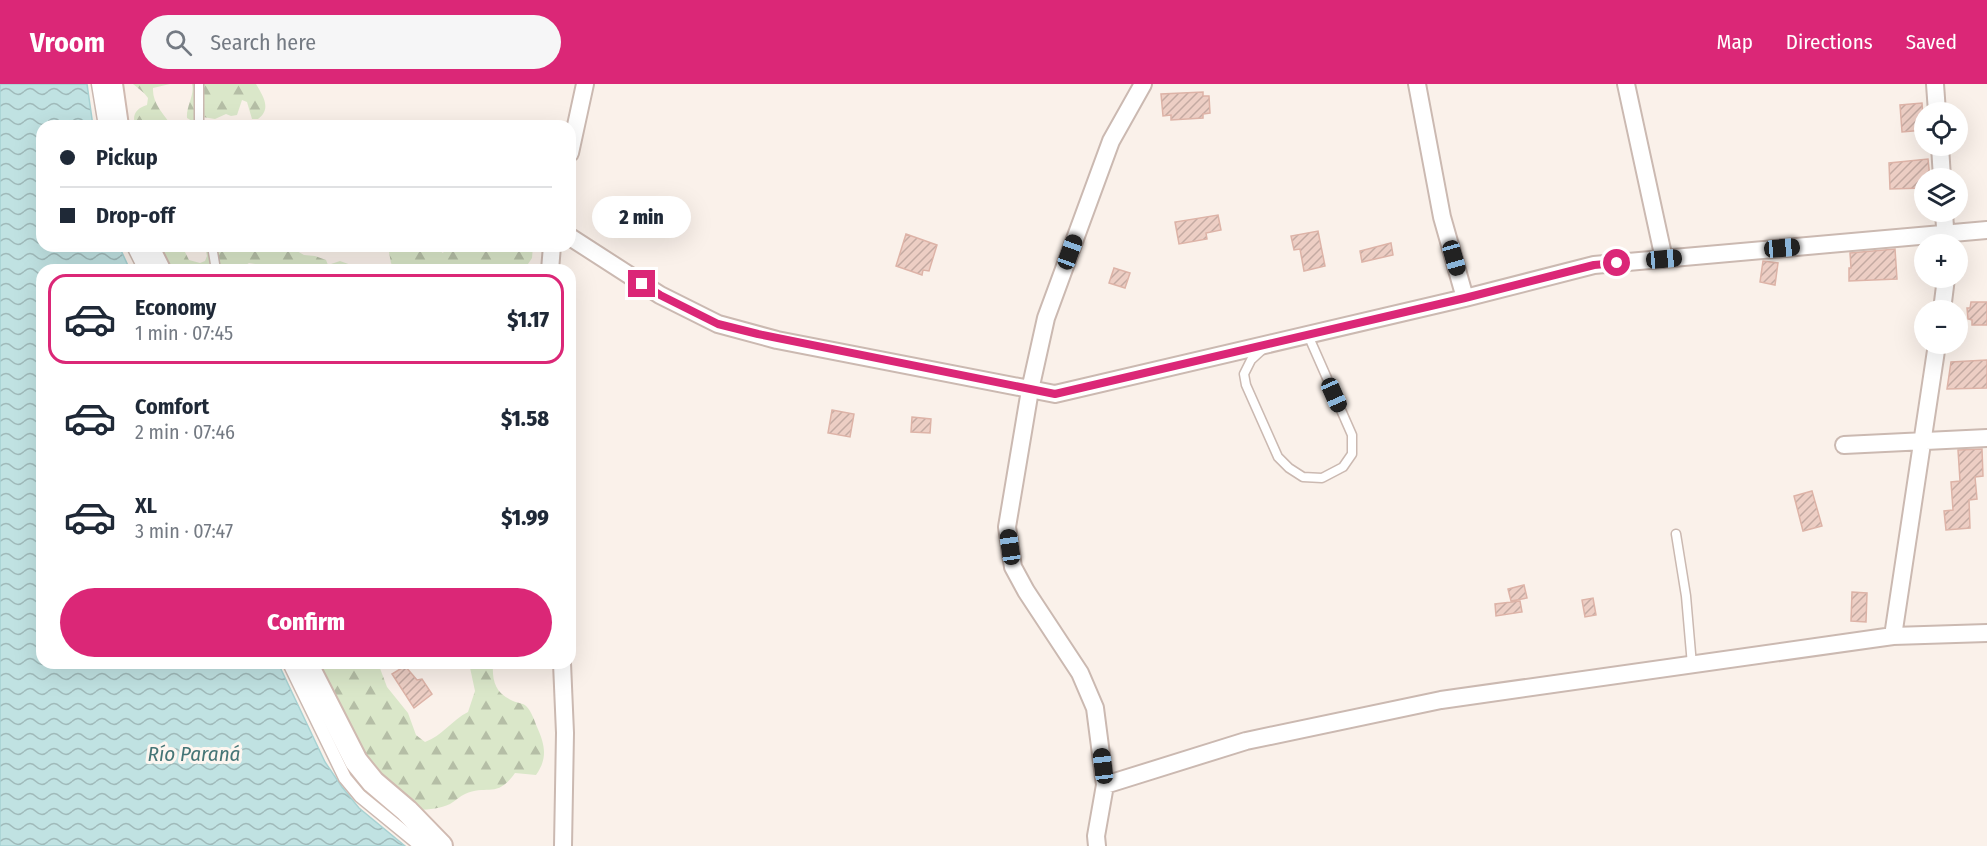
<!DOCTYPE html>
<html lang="en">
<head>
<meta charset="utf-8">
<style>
	:root { --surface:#fff; --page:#f6f6f7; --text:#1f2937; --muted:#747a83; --line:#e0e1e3; --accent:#db2777 }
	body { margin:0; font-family:"Fira Sans Condensed",sans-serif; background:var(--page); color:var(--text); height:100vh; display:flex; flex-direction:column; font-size:22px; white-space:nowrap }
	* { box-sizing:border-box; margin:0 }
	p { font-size:20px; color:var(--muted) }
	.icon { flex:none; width:33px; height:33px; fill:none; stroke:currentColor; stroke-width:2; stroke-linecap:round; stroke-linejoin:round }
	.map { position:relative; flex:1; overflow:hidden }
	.details { position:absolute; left:36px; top:180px; width:540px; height:405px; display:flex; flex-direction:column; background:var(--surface); border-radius:18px; box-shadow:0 6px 24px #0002 }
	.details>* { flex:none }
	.hud { position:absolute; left:36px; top:36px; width:540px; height:132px; border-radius:18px; box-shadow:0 6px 24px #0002; display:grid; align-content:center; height:132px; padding:0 24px; background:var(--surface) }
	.tools { position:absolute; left:1914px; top:18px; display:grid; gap:12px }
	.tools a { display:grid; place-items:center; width:54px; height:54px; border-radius:50%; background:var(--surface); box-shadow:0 6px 24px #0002; font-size:30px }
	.end { position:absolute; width:27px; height:27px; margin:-14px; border:8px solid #db2777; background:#fff; box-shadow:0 0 0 3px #fff }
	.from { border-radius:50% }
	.bubble { position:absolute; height:42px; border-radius:21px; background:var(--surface); box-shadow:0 6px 24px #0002; font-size:20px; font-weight:800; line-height:42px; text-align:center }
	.car { position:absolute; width:18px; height:36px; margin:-18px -9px; border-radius:8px; box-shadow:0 0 4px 2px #0007; background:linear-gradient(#222 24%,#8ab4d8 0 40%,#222 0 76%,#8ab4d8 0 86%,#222 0) }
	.hud b { display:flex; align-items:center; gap:21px; height:57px; font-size:22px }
	.hud b+b { border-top:2px solid var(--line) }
	.hud i { width:15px; height:15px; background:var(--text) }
	ul { padding:10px 0 0; list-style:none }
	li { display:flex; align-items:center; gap:18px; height:90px; margin:0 12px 9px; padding:0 12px; border:3px solid transparent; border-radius:18px }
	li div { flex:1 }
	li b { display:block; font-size:22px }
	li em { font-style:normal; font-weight:800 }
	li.current { border-color:var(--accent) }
	li>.icon { width:54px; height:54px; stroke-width:1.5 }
	.cta { display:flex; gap:12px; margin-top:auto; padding:12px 24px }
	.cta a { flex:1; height:69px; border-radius:36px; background:var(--accent); color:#fff; font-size:24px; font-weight:800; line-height:69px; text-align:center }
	header { display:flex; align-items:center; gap:36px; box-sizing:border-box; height:84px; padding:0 30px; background:var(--accent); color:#fff }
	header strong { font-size:28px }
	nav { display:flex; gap:33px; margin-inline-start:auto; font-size:21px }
	.search { width:420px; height:54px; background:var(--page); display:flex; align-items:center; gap:15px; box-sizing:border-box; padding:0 21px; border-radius:33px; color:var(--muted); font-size:22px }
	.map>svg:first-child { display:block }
	.forest { fill:url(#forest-firs) }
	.water { fill:url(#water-waves); stroke:#a7d2d3; stroke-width:1.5 }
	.building { fill:url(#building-hatch); stroke:#ddb3a7; stroke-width:1.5 }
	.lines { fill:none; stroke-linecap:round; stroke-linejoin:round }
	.service-casing { stroke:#cbb9b1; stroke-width:11 }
	.pedestrian-casing { stroke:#cbb9b1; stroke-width:15 }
	.minor-casing { stroke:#cbb9b1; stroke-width:20 }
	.secondary-casing { stroke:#d0bab1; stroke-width:26 }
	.service { stroke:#fff; stroke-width:8 }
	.pedestrian { stroke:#fff; stroke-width:12 }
	.minor { stroke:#fff; stroke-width:16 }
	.secondary { stroke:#fff; stroke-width:22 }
	.route { stroke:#db2777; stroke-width:8 }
	.labels { text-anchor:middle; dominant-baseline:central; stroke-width:6; stroke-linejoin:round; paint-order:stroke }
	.water-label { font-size:21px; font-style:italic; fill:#457576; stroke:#fdf6f0 }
</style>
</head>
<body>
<header>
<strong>Vroom</strong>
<div class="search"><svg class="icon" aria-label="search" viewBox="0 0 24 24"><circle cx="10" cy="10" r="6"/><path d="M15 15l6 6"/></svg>Search here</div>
<nav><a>Map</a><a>Directions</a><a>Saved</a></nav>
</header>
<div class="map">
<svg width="1987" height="762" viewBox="0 0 1987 762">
	<defs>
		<pattern id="forest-firs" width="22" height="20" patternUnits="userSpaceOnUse" patternTransform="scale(1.5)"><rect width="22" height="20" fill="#dae7c9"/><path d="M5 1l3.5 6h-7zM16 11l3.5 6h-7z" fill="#b5bea6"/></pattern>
		<pattern id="water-waves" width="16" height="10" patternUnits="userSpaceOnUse" patternTransform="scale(1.5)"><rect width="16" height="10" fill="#c0e2e2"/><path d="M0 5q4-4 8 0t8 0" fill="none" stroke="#a0baba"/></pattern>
		<pattern id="building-hatch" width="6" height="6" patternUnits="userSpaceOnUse" patternTransform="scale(1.5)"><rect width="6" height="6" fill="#edcec4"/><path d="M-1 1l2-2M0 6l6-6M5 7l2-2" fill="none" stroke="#c4aaa2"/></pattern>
	</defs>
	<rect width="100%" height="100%" fill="#faf1ea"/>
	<path class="forest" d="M133,0H170L153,4C152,19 164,31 172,42H136C131,32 136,24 147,21L148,14L144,9Z
		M192,0H256C263,12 272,25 258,35H252L247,18L242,16L237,31L231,32L226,30L215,35L203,33L192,37L187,34C186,22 195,11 192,0Z
		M157,162H182L189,176L200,179L205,177L207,172L205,162H240L249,167L261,162H288L304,171L315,172L326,176L328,181L340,177L365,186H258L255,180L249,179L238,186H171L169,182L165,178Z
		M394,162H433L443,169L447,162H533L532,174L524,186H423L417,182L410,186H395L391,179L389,168Z
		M307,579H378L387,603L408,629L416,651L425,658C442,652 452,636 468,628L475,607L469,579H493C492,597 495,609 513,617C518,619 523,619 526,622C532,628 534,636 537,643C545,661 548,674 536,691L515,689C497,715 487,700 465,710C460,712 455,717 450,720C433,728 411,726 393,724Z"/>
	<path class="water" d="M0,0H87L93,42H42V162H119L130,186H42V579H278L325,678L342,703L359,724L405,762H0Z"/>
	<path class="building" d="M1203,8V12H1209L1210,29L1203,30V34L1171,36V31L1163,32L1161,10Z
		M1922,19L1924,46L1902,48L1900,21Z
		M1928,75L1930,94H1924V104L1890,105L1889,79Z
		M1218,131L1221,146L1206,149L1207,155L1179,160L1175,138Z
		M1318,147L1325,182L1304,187L1300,165L1294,166L1291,152Z
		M906,150L937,161L929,187L923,186L922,191L896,182Z
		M1391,159L1393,171L1362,178L1360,167Z
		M1895,165L1897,195L1849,197V184H1851L1850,169Z
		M1763,177L1778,179L1775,201L1760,198Z
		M1114,184L1130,189L1125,204L1109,199Z
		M1971,218H1987V241H1972V236L1968,235L1967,224H1970Z
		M1987,276V304L1947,305L1951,278Z
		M832,326L854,330L850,353L828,349Z
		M912,333L931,335L930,349L911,348Z
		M1982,365L1983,392L1975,393L1977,415L1969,416L1970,444L1946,446L1944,427L1953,426L1951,398L1960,397L1958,366Z
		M1812,407L1822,442L1803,447L1794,412Z
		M1524,501L1527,514L1511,517L1508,505Z
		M1852,508L1867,509L1866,538L1851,537Z
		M1593,514L1596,531L1585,533L1582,516Z
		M1520,517L1522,528L1496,532L1495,520Z
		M405,582L417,596L422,595L432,610L414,624L392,590Z"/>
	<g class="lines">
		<defs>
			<path id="service" d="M199,42V0
				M212,162L216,186
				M1263,265L1251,276L1244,290L1246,301L1278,373L1289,384L1303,393L1322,394L1343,383L1352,370V351L1308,251
				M1676,450L1686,512L1692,581"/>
			<path id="pedestrian" d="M98,0L105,42
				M133,162L145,186
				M289,579L345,694L360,712L421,762"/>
			<path id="minor" d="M1417,0L1442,133L1465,214
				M1626,0L1664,175
				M1935,0L1937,28
				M1940,62L1942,94
				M570,69L585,0
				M1944,128L1946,160
				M570,153L660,211L718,240L777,256L1055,310L1465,214L1594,181L1987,146
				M550,186L552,162
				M1942,226L1946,194
				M1844,361L1987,354
				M1893,552L1937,260
				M562,579L565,649L563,762
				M1105,701L1246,657L1441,616L1893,552L1987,549
				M1097,762L1096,752L1105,701L1095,624L1080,589L1026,507L1013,483L1007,443L1030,306L1046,234L1111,57L1143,0"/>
			<path id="secondary" d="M111,0L117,42
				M147,162L159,186
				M306,579L356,677L373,698L407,727L441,762"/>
		</defs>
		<use href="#service" class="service-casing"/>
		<use href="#pedestrian" class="pedestrian-casing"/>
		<use href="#minor" class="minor-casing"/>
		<use href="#secondary" class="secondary-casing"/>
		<use href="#service" class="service"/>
		<use href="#pedestrian" class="pedestrian"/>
		<use href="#minor" class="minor"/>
		<use href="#secondary" class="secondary"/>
	</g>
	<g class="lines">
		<path class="route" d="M642,200L660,211L718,240L758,250L1055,310L1465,214L1594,181L1617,179"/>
	</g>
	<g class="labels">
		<g class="water-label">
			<text x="194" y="670">Río Paraná</text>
		</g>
	</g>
</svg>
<div class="tools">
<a><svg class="icon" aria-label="locate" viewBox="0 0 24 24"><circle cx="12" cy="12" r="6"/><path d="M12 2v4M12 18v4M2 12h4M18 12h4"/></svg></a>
<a><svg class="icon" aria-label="layers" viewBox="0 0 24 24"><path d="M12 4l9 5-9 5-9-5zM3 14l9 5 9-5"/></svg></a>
<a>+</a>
<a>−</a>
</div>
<i class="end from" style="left:1617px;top:179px"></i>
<i class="end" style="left:642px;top:200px"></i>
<div class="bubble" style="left:592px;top:112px;width:99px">2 min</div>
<i class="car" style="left:1782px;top:164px;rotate:85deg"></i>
<i class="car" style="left:1070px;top:168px;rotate:20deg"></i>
<i class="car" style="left:1454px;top:174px;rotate:164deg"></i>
<i class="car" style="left:1664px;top:175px;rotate:85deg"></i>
<i class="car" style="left:1334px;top:311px;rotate:156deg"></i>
<i class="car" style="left:1010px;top:463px;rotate:352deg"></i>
<i class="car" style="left:1103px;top:682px;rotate:353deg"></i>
<div class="hud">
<b><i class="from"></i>Pickup</b>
<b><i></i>Drop-off</b>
</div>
<section class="details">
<ul>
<li class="current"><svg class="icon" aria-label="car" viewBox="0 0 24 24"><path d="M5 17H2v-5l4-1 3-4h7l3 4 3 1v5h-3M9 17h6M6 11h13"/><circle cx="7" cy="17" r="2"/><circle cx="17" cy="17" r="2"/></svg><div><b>Economy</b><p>1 min · 07:45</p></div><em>$1.17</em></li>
<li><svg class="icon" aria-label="car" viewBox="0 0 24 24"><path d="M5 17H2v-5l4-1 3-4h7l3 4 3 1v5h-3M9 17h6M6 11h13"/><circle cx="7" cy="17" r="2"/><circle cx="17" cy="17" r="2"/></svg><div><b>Comfort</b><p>2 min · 07:46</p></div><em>$1.58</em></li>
<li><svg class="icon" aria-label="car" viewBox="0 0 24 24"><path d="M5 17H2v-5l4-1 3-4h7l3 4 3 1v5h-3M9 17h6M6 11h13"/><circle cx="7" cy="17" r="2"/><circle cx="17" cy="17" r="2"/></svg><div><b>XL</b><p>3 min · 07:47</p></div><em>$1.99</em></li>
</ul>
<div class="cta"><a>Confirm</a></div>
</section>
</div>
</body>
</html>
